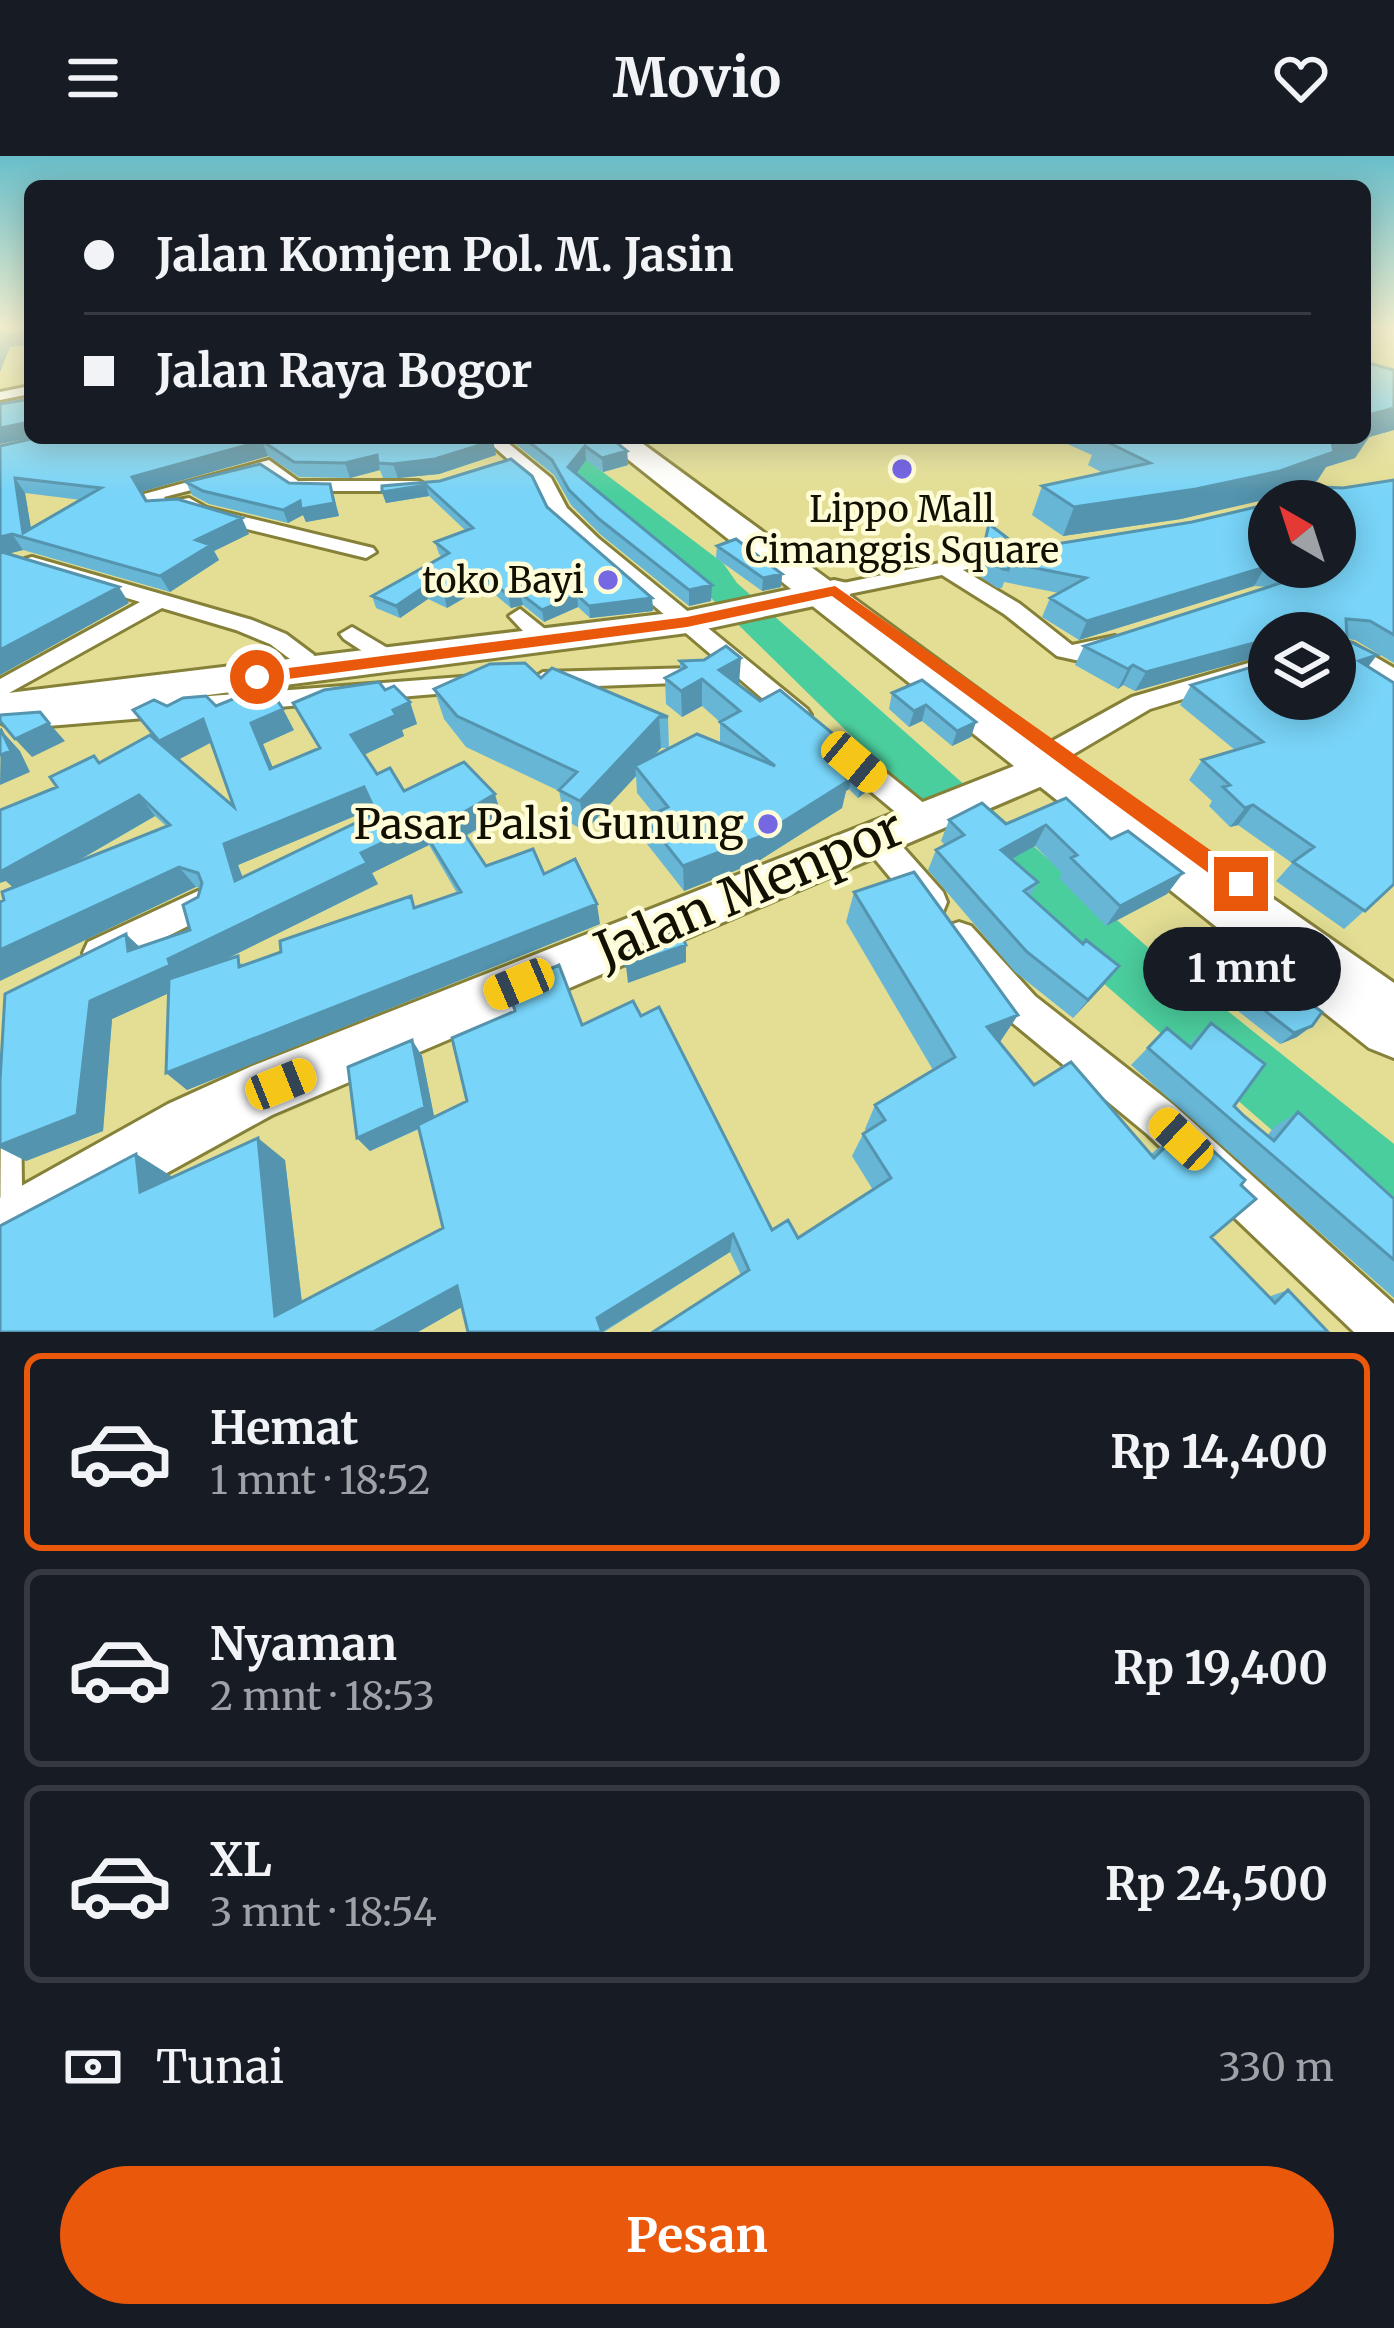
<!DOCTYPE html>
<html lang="id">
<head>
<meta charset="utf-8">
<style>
	:root { --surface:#171b24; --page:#20242c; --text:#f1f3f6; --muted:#9ea1a6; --line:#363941; --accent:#ea580c }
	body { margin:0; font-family:Merriweather,serif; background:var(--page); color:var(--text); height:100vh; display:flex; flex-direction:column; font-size:45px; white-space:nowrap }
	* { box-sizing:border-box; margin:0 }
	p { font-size:39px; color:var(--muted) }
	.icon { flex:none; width:66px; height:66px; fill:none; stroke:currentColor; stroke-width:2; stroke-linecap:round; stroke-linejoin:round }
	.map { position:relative; height:1176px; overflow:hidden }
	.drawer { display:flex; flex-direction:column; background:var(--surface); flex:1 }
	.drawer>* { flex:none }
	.guide { position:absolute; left:24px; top:24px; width:1347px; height:264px; border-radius:18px; box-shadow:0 6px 30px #0003; display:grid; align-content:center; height:264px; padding:0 60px; background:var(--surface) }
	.needle { width:78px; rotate:321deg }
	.tools { position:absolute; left:1248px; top:324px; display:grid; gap:24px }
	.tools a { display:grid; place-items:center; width:108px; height:108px; border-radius:50%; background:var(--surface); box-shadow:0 6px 30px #0003; font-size:60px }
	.end { position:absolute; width:54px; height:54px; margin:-27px; border:15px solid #ea580c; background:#fff; box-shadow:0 0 0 6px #fff }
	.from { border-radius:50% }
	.bubble { position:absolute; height:84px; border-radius:42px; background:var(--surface); box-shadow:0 6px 30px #0003; font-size:39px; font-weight:700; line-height:84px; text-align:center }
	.car { position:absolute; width:36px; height:72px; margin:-36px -18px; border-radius:15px; box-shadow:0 0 9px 3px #0007; background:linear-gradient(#f5c518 24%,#345 0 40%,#f5c518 0 76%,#345 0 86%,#f5c518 0) }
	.guide b { display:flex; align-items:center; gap:42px; height:114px; font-size:45px }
	.guide b+b { border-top:3px solid var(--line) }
	.guide i { width:30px; height:30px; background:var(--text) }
	ul { padding:21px 0 0; list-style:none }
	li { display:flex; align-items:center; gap:36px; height:198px; margin:0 24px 18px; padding:0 36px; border:6px solid var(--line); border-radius:18px }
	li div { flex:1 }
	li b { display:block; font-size:45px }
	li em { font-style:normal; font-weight:700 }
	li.active { border-color:var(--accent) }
	li>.icon { width:108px; height:108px; stroke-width:1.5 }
	.pay { display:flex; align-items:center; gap:30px; height:132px; padding:0 60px; font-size:45px }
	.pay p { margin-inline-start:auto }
	.cta { display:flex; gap:24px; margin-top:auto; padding:24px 60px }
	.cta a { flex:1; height:138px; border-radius:72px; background:var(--accent); color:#fff; font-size:48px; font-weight:700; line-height:138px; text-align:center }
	header { display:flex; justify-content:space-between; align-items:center; height:156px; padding:0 60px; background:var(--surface); font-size:54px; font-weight:700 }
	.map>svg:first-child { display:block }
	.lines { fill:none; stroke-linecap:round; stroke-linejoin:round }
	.river { fill:#4bce9e; fill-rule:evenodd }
	.street-casing { stroke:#868138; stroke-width:6 }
	.secondary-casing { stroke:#868138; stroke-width:6 }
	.primary-casing { stroke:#868138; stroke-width:6 }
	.highway-casing { stroke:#868138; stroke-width:6 }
	.street { fill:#fff; fill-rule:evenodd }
	.secondary { fill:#fff; fill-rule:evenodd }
	.primary { fill:#fff; fill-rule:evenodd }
	.highway { fill:#fff; fill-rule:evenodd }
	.wall { fill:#67b6d5; fill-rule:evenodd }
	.shaded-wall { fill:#5494ae }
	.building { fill:#78d4f8; stroke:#5494ae; stroke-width:3; fill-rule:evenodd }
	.route { fill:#ea580c }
	.poi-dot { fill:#7667e2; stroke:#fffdd9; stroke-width:4.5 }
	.labels { text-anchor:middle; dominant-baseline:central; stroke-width:9; stroke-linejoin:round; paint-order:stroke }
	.far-poi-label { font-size:36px; fill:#121000; stroke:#fffdd9 }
	.poi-label { font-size:42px; fill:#121000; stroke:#fffdd9; text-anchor:end }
	.near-street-label { font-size:51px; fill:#121000; stroke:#fffdd9 }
</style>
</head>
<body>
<header><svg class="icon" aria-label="menu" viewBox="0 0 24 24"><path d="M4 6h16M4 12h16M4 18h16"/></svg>Movio<svg class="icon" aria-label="heart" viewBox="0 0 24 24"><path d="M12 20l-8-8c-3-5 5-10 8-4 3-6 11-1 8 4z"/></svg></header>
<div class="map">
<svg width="1394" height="1176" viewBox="0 0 1394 1176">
	<rect width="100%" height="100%" fill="#e3de94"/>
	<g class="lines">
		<path class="river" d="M527,282H558L723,407L737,427L1144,788L1394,988V1070L1369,1059L1102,826L711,442L698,421L589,338L571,315Z"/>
		<defs>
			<path id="street" d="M30,230V238L0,244V236Z
				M484,282H502L551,322L567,352L598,382L807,553L811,559L807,565H789L584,390L552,359L537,329Z
				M269,304L298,325H419L428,330L419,335H294L266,315L164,341L167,346L189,342L207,352L373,392L376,396L366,402L194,360L186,354L154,356L144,338Z
				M1017,391L1024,393V401L963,414L1020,448L1072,489L1115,480L1127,487L1123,492L1080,505L1057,500L1004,458L942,419L834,441L823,435L834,429Z
				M32,401L252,464L286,478L314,499L317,516L314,522H296L294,506L270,488L236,474L162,452L0,542V523L140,446L25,411V403Z
				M520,453L545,473L543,492H527L523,475L509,460Z
				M352,471L401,500L405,505L401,510H385L344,483L340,478Z
				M1335,485L1353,488L1394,512V531L1335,499Z
				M1269,501V517L1150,553L1067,602H1047L1043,595L1047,588L1132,541Z
				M695,512L704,514L707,520L704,526L543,532L531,524L543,516Z
				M475,520L487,528L484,534L12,573L0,566L3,558L12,555Z
				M841,585L851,588L931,653L936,661L931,669H911L831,602L827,595L831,588Z
				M875,669L886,672L943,736L947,746L943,756L931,760L919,756L864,690L860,681L864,672Z
				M198,735L210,739L214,749L210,759L112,808L100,813L88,808L83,797L88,786Z
				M959,766L971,770L1035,840L1175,950L1394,1148V1176H1354L1147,978L1009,864L947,792L942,781L947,770Z
				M1,939L15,945L21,959L23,1099L16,1115L0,1122Z"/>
			<path id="secondary" d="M1047,597L1061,602L1067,612L1061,622L272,959L0,1109V1042L168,948L252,910Z"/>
			<path id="primary" d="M834,424L847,427L852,435L847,443L687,477L0,566V538L687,455Z"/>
			<path id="highway" d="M601,282H635L1066,598L1394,827V902L1369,892Z"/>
		</defs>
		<use href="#street" class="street-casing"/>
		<use href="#secondary" class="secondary-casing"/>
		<use href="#primary" class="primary-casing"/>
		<use href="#highway" class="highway-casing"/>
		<use href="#street" class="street"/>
		<use href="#secondary" class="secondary"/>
		<use href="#primary" class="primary"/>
		<use href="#highway" class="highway"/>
	</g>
	<path class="wall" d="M1394,214V274L1369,281L1355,302L1326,311L1317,325L1301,330L1343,332L1394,324V507L1355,484L1347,483L1368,510L1394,728L1344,773L1276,725L1292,707L1238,669L1230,671L1209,650L1212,645L1189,624L1202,604L1235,594L1180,549L1191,529L1269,543L1335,477H1269L1135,535L1123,529L1118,533L1075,509L1084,490L1268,431L1254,430L1079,484L1042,461L1050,442L1059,437L1004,426L1002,432H997L976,418L982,400L1335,345H1274L1278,339L1181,363L1063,380L1032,359L1042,330L1103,317L1088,309L1092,299L1054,282H1365Z
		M35,282L493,285L496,299L439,318L398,322H383L380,314L350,322L299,321L268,300L140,336L146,345L249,378L214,395L219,404L170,436L23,394L11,397L12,399L129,447L0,519V290ZM25,337L81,344L31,373Z
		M508,282H611L627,295L628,309L603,316L586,304L576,318L711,445L689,450L601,379L571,349L554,319Z
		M440,325L547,351L652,442L653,455L590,462L578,451L544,466L523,449L511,452L485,430L447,452L428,443L400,462L376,452L372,440L442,401L439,398L435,386L466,375L429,340L386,347L382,336Z
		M186,326L289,327L334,340L339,360L306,366L303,359L288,367L209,348L192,339Z
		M717,390L782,418L781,431L762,435L716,402Z
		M680,505L739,529L760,545L872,610L866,636L858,642L849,633L846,635L842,652L757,706L684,735L647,688L645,662L654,658L637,637L636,620L585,675L565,664L559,635L466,591L444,563L434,533L541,522L668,561L669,592H661L652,602L720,587V566L702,550L682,561L666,548L665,522L680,514Z
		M922,524L971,581L952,590L922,565L909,571L889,553L892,537Z
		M385,534L410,546L417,568L402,574L404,580L364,599L377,618L404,635L501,659L466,680L486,710L544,718L600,768L187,934L169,837L112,863L103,975L26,1005L140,791L190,774L200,732L196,731L4,744L13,731L6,725L57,631L100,606L153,581L133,554L167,550H216L294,574L263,588L273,612L319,593L293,547ZM211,586L234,651L178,603ZM374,652L376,657L243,722L238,709ZM155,660L166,670L73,708ZM429,689L457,737L245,808L220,806L378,728L372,717Z
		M1066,642L1111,683L1183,717L1167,738L1106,770L1059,722L1062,717L1035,690L1012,703L1038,726L1030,741L1083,788L1119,810L1073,862L1015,816L928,714L936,694L945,689L941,685L949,664L1006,668Z
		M854,736L999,886L1034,929L1151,998L1186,970L1241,1029L1211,1081L1268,1141L1288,1134L1328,1176L741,1119L730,1096L604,1176H468L462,1151L418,1176H0L136,998L171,1020V1022L285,1004L302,1146L443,1072L419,973L370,995L357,982L412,884L422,900L434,961L467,945L582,869L641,860L772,1074L798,1082L873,1034L852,1000L863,978L866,976L865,973L875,949L933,914L846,766Z
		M1211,813L1307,845L1297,881L1280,888L1200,825Z
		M1211,867L1234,950L1244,960L1267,980L1274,971L1298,956L1394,1043V1142L1131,909L1167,872L1188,889Z"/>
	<path class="shaded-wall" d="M30,176V189L10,191L0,216V185L3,179Z
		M1394,252V274L1369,281L1355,302L1326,311L1317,325L1282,337L1283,329L1278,339L1264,344L1181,363L1063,380L1074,351L1332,286L1337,282H1365V260Z
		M30,266L31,282L0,288V272Z
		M262,285L268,300L140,336L132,321Z
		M493,285L496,299L439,318L398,322L393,308Z
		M585,290L586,304L570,326L568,311Z
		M627,295L628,309L603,316L602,302Z
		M377,299L380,314L350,322L345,307Z
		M15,322L25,337L33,384L23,377Z
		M330,328L339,360L306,366L303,359L288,367L283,354Z
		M426,329L429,340L386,347L382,336Z
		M242,362L249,378L214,395L219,404L170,436L160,420L196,384Z
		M12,378L23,394L11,397L14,412L2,396L0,381Z
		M1006,381L1003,389L982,393L985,385Z
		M1265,411L1254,430L1079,484L1087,465Z
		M482,418L485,430L447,452L444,439Z
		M782,418L781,431L762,435L763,422Z
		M712,429L711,445L689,450V434Z
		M119,431L129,447L0,519V494Z
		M424,431L428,443L400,462L396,450Z
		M520,437L523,449L511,452L508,439Z
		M577,439L578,451L544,466L542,454Z
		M652,442L653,455L590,462L589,450Z
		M1269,483V498L1135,535L1146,516Z
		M1377,499L1362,519L1359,505Z
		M741,502L739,528L719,540V514Z
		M1133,509L1123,529L1118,533L1128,513Z
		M702,523V550L682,561L681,535Z
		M410,546L417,568L402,574L404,580L361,600L351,579L393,554Z
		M926,549L922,565L909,571L914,555Z
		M283,553L294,574L263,588L282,634L270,613L251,567Z
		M659,561L661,592L639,616L635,610L636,620L585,675L580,645Z
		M203,563L216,584L174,606L159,585Z
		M976,566L971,581L952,590L957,575Z
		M49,567L65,585L32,601L15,583Z
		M1,574L20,595L30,616L0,629Z
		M855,606L849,633L846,635L842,652L757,706L684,735L683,710L842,616Z
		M872,610L866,636L858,642L864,615Z
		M364,631L374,652L238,709L251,745L235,725L224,688Z
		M495,638L501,659L461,682L454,662Z
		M139,639L155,660L20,738L6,725L0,727V706Z
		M1253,649L1238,669L1230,671L1245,652Z
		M420,669L429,689L372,717L378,728L186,823L189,828L112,863L103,975L26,1005L0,992V989L90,845L361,697Z
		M1046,669L1035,690L992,714L1001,694Z
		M179,711L196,731L0,825V794Z
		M1183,717L1167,738L1106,770L1120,750Z
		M597,748L600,768L187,934L166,917Z
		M126,778L146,797L128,795Z
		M686,789V806L628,827L626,810Z
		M1119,810L1104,829L1073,862L1088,844Z
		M1018,859L1000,886L987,871Z
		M1312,870L1297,881L1280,888L1294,877Z
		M412,884L422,900L435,965L370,995L357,982Z
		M258,982L285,1004L305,1173L275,1160Z
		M136,998L171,1020L177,1056L140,1036Z
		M733,1078L730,1096L602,1176L597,1162Z
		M457,1130L474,1144L418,1176H373Z"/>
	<path class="building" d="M0,172H30V176L3,179L0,185Z
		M1365,206L1394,214V252L1365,260Z
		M30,243V266L0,272V248Z
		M35,282H491L493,285L435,303L393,308L378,307L377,299L345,307L294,306L262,285L132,321L146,345L177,343L242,362L196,384L211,389L160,420L12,378L0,381V290ZM15,322L101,332L23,377Z
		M524,282H611L627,295L602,302L585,290L568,311L712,429L689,434L599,363L569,334L552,304Z
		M1099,282H1346L1332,286L1334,296L1280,315L1196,333L1074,351L1042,330L1150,307Z
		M511,303L532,320L547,351L652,442L589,450L577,439L542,454L520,437L508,439L482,418L444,439L424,431L396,450L372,440L449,397L435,386L473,372L426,329L382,336V330L440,325Z
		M260,308L289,327L330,328L334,347L301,353L300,345L283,354L203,335L186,326Z
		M1394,324V479L1370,465L1346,463L1347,484L1377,499L1359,505L1394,527V728L1365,755L1293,706L1314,691L1253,649L1245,652L1223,631L1230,629L1202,604L1263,586L1191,529L1269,506V543H1335V477H1269V483L1146,516L1133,509L1128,513L1084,490L1287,425V413L1265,411L1087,465L1050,442L1086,422L1010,407L1008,414L1003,413L982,400L1192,366L1269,348V411H1335V345H1280L1283,329L1343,332Z
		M989,368L1006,381L985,385Z
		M0,382L2,396L119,431L0,494Z
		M736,383L782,418L763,422L717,390Z
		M726,490L741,502L719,514L760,545L780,534L872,610L864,615L855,606L842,616L848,625L759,681L683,710L645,662L668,651L635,610L697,578L775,610L720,566L740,555L702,523L681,535L665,522L686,511L680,505L704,504Z
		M525,507L541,522L552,512L668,561H659L580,645L559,634L577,616L457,560L434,533L490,508Z
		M922,524L976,566L957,575L926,549L914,555L892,537Z
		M379,526L385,534L394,530L410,546L393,554L396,559L351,579L377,618L390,612L404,635L464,606L495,638L454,662L486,710L533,693L544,718L575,703L597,748L166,917L169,823L238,800L239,811L281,796L280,785L411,740L414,752L461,736L420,669L361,697L367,707L168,803L170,809L90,845L77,959L0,989V925L5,838L126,778L128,795L190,774L183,749L198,741L202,727L198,717L179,711L0,794V746L4,744L2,736L170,669L139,639L0,716V654L57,631L50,621L94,600L99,607L150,579L234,651L203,563L159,585L133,554L154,544L167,550L183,542L206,540L216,550L248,537L271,535L283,553L251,567L270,613L320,592L293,547L324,534ZM364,631L376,657L235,725L224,688Z
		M40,556L49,567L15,583L0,565V559Z
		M1,574L11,595L0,599V575Z
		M1066,642L1111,683L1128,675L1183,717L1120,750L1071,702L1077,699L1046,669L1001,694L1038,726L1024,735L1083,788L1086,784L1119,810L1088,844L1027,796L936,694L964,679L949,664L982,647L1006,668Z
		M914,716L1018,859L987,871L1034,929L1071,906L1154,1002L1186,970L1245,1024L1241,1029L1256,1043L1211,1081L1275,1147L1288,1134L1328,1176H653L749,1114L733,1078L597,1162L602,1176H468L457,1130L373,1176H0V1070L136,998L140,1036L258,982L275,1160L443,1072L418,969L467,945L452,882L515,855L508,831L559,809L582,869L633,845L641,860L659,851L772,1074L788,1064L798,1082L891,1022L863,978L885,964L875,949L955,901L854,736Z
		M679,773L686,789L626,810L621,797Z
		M1250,787L1316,833L1307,845L1322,856L1312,870L1294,877L1211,813Z
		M1211,867L1265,908L1234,950L1244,960L1274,985L1298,956L1394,1043V1104L1148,892L1167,872L1191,892Z
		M412,884L425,951L357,982L348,911Z"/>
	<linearGradient id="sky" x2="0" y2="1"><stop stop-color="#69beca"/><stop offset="0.51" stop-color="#f2f0cf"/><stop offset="1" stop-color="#f2f0cf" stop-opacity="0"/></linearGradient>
	<rect width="1394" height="336" fill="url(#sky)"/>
	<path class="route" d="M835,430L1250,722V735H1233L832,440L687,471L257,527L249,521L257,516L687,461Z"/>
	<g class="poi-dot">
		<circle cx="902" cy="313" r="12"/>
		<circle cx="608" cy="424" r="12"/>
		<circle cx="768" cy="668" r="12"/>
	</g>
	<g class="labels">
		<g class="far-poi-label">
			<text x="902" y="353">Lippo Mall<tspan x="902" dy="41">Cimanggis Square</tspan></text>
			<text x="584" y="424" text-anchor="end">toko Bayi</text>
		</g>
		<g class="poi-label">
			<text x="744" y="668">Pasar Palsi Gunung</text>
		</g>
		<g class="near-street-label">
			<text transform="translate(749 733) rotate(-23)">Jalan Menpor</text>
		</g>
	</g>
</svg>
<div class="tools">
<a><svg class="needle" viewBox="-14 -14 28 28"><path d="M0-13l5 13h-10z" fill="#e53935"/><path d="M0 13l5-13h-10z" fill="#9ea1a6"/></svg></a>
<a><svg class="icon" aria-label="layers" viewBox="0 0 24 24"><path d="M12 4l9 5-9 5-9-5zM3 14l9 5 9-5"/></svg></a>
</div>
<i class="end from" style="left:257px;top:521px"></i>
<i class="end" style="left:1241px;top:728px"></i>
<div class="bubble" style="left:1143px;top:771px;width:198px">1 mnt</div>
<i class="car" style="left:854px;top:606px;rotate:130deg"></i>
<i class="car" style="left:519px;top:828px;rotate:247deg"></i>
<i class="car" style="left:281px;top:928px;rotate:68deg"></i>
<i class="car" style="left:1181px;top:983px;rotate:313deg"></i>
<div class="guide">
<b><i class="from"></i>Jalan Komjen Pol. M. Jasin</b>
<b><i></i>Jalan Raya Bogor</b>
</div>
</div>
<section class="drawer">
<ul>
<li class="active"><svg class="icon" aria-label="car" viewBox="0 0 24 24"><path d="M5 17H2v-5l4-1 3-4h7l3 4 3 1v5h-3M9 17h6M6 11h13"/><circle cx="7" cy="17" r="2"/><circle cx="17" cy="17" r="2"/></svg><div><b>Hemat</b><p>1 mnt · 18:52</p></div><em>Rp 14,400</em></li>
<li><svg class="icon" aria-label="car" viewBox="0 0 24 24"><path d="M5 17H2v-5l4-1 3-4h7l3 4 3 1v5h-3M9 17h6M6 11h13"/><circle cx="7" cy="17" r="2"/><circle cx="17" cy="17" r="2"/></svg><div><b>Nyaman</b><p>2 mnt · 18:53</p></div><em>Rp 19,400</em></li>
<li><svg class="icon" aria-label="car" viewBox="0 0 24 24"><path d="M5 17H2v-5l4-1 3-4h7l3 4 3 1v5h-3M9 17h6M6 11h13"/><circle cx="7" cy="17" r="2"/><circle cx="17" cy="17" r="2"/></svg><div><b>XL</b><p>3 mnt · 18:54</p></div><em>Rp 24,500</em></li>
</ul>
<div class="pay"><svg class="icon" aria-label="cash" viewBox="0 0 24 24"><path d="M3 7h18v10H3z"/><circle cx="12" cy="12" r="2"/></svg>Tunai<p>330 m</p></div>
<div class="cta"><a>Pesan</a></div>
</section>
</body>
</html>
